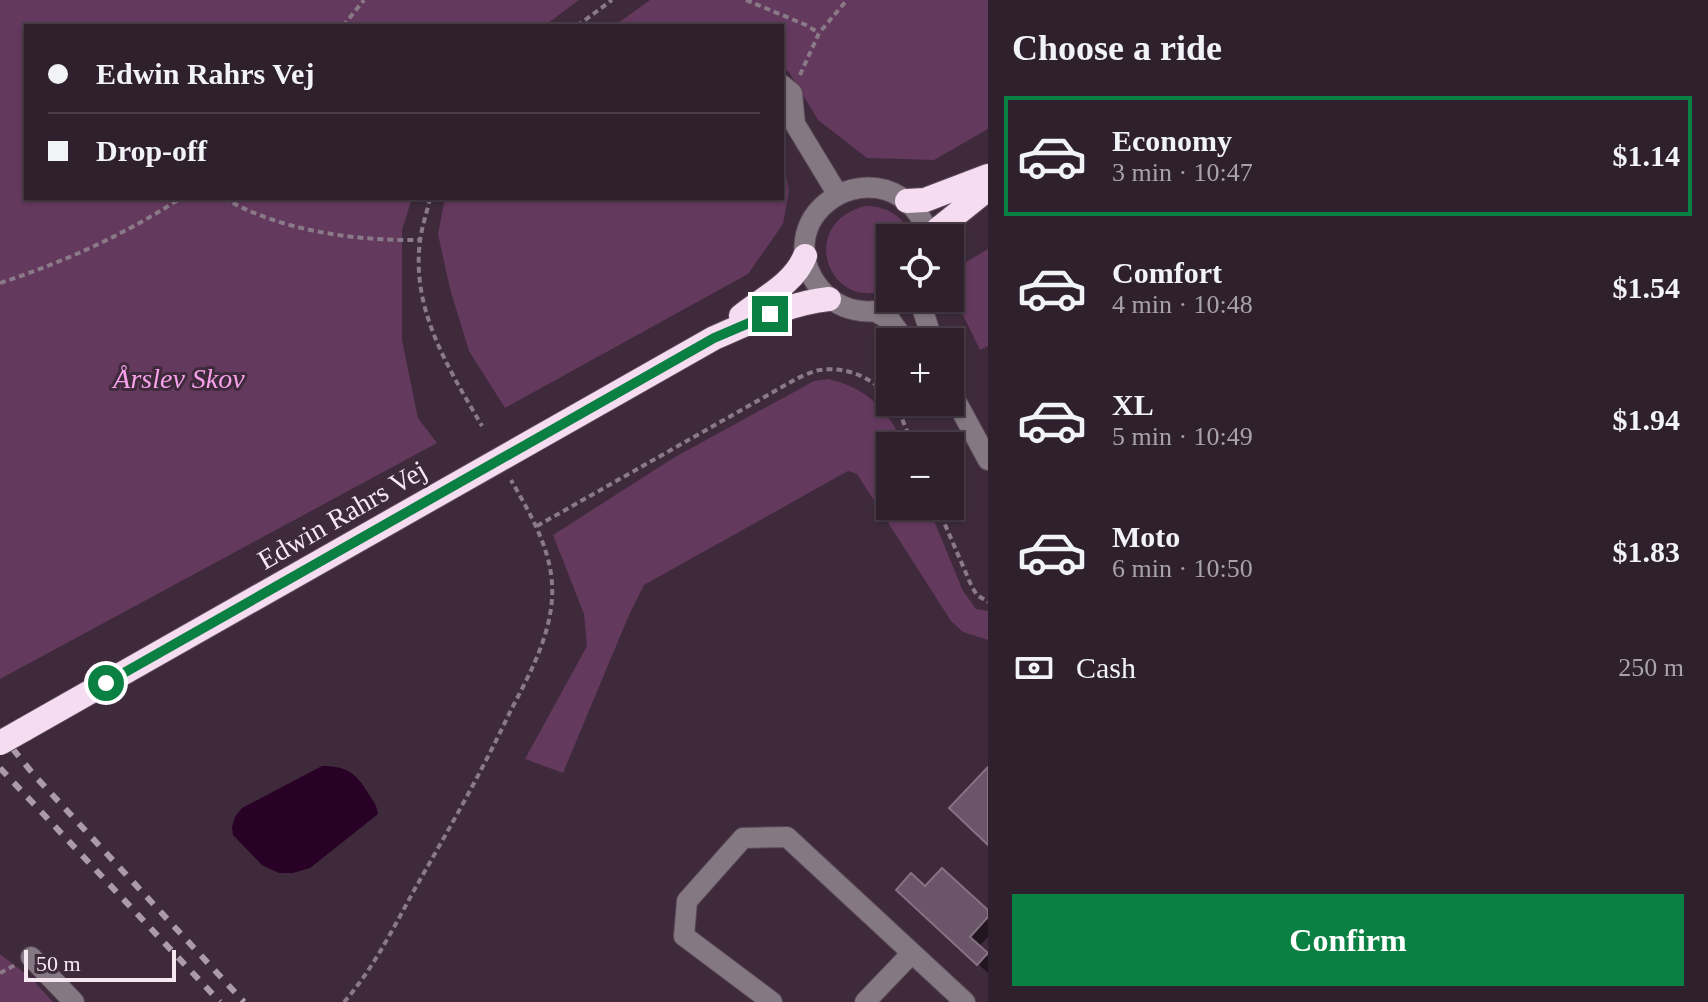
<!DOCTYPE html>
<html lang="en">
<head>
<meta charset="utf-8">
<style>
	:root { --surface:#2e202c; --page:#362834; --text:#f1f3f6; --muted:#a7a3a9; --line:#493e48; --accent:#0b8043 }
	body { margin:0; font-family:Georgia,serif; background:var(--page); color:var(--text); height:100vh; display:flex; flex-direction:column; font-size:30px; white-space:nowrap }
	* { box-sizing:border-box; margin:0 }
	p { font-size:26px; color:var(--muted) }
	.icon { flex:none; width:44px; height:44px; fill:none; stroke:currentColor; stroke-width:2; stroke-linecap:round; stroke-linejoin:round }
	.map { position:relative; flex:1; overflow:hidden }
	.drawer { display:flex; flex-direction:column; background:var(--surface); width:720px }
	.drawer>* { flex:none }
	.top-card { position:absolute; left:24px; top:24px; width:760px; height:176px; border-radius:0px; box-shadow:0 2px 6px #0004,0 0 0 2px var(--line); display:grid; align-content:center; height:176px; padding:0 24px; background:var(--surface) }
	.fabs { position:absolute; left:876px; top:224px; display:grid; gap:16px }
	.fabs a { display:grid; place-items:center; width:88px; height:88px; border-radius:0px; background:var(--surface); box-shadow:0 2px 6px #0004,0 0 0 2px var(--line); font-size:40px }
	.scale { position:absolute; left:24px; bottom:20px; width:152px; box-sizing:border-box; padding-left:8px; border:4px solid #f6e8f3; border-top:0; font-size:22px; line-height:28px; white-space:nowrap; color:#f6e8f3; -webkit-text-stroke:6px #3e2a3b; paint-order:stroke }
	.end { position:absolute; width:36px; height:36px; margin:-18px; border:10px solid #0b8043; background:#fff; box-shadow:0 0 0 4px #fff }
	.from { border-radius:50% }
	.top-card b { display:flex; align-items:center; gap:28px; height:76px; font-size:30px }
	.top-card b+b { border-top:2px solid var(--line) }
	.top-card i { width:20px; height:20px; background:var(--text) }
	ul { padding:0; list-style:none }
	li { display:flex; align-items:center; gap:24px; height:120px; margin:0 16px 12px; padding:0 8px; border:4px solid transparent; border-radius:0px }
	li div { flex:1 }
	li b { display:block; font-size:30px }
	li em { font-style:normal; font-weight:700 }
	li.selected { border-color:var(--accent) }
	li>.icon { width:72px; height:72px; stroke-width:1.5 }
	h2 { padding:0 24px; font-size:36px; line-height:96px }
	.pay { display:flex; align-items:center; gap:20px; height:88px; padding:0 24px; font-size:30px }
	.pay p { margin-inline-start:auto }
	.cta { display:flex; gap:16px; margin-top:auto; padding:16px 24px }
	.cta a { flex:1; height:92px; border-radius:0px; background:var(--accent); color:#fff; font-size:32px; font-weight:700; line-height:92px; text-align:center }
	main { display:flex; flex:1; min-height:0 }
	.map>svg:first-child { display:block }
	.green { fill:#63395d }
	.water { fill:#2a0126 }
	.shadow { fill:#0007 }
	.building { fill:#6b5568; stroke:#877083; stroke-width:2 }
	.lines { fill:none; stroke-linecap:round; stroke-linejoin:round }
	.minor-casing { stroke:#5b4858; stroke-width:22 }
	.highway-casing { stroke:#5b4858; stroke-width:26 }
	.path { stroke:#8a7987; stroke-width:4; stroke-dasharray:6 4; stroke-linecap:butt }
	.minor { stroke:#847982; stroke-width:20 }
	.highway { stroke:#f6dcf1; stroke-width:24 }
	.rail { stroke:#ab9ba8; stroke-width:6; stroke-dasharray:10 10; stroke-linecap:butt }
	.highway-bridge-casing { stroke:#5b4858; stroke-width:26; stroke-linecap:butt }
	.highway-bridge { stroke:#f6dcf1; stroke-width:24 }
	.route { stroke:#0b8043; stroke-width:10 }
	.labels { text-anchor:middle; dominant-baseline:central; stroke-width:6; stroke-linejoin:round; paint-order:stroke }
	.park-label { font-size:28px; font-style:italic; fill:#f7a1eb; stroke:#3e2a3b }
	.street-label { font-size:28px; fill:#f6e8f3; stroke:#3e2a3b }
</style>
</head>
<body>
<main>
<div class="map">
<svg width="988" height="1002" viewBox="0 0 988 1002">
	<rect width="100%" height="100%" fill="#3e2a3b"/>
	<path class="green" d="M0,0H579L544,26H26V198H412L402,230V340L418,418L437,443L0,679Z
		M650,0H988V129L934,160L867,158L818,120L789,72L782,69V26H614Z
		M782,154L789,191L783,224L748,274L505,408L469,351L450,289L438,234L445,198H782Z
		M865,206C887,206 904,216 912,238H890V288C831,316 794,225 865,206Z
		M988,249V346L980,350L960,309L966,262Z
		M828,379C866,387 890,411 904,446H890V506H928L963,591L976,609L988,611V640L963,632L951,621L857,474L848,471L644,585L629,615L563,773L525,759L587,646L584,614L553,535L675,457L814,381Z
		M0,954L31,978L53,1002H0Z"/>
	<path class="water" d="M322,766C348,766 357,774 370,796C374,802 377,806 378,814L310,868L293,873H279L262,865L233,835L232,827L235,817L242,808Z"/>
	<path class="shadow" d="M925,889L988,913V937L978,947L988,956V973L908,900Z"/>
	<path class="building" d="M988,767V845L949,808Z
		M942,868L988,910V917L970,937L988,953L977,965L896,890L911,873L925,886Z"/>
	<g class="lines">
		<defs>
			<path id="minor" d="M782,85L792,93L795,124L838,195
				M907,298C835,348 763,245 833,198C848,188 868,185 886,190C908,197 924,216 929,238
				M919,298L933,342
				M876,312L890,320L906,342
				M950,390L988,460
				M31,957L74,1002
				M772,1002L684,936L687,901L743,838L787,837L965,1002
				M865,1002L912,953"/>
			<path id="highway" d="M907,201L925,200L988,176
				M933,238L938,229L988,189
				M741,316C763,298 794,284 805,256
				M23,730L714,338C751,322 789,303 829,299"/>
		</defs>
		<use href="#minor" class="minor-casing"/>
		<use href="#highway" class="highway-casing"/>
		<path class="path" d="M746,0L806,25L819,33
			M343,26L364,0
			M577,26L612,0
			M800,75L819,33L847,0
			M224,198C280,231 356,241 420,240
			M430,198C427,212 422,226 420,241C411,310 449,369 482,426
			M0,283C64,262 124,235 181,198
			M893,402L899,411L913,446
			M937,506L972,587L977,595L988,602
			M537,526L796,379C803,376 812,371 820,370C847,366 874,378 890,399
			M0,973L15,965
			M344,1002C376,966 397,920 421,878C452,824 483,769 510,712C528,677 549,640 552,599C555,555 532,517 511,480"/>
		<use href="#minor" class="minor"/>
		<use href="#highway" class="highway"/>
		<path class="rail" d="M0,733L34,775L244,1002
			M0,768L220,1002"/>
		<defs>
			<path id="highway-bridge" d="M0,743L23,730"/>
		</defs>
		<use href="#highway-bridge" class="highway-bridge-casing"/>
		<use href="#highway-bridge" class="highway-bridge"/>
	</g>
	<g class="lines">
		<path class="route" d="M106,683L714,338L770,314"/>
	</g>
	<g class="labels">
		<g class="park-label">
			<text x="179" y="378">Årslev Skov</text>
		</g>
		<g class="street-label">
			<text transform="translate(342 515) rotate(-30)">Edwin Rahrs Vej</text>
		</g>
	</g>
</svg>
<div class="fabs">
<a><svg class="icon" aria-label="locate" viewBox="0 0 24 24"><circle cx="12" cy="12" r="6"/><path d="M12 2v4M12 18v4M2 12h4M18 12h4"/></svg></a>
<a>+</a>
<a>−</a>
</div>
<div class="scale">50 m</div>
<i class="end from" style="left:106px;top:683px"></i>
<i class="end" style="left:770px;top:314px"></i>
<div class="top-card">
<b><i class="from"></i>Edwin Rahrs Vej</b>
<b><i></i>Drop-off</b>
</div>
</div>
<section class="drawer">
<h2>Choose a ride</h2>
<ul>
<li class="selected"><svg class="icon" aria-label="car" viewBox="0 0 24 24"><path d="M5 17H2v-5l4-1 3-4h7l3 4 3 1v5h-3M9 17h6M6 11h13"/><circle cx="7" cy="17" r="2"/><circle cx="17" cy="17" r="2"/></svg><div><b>Economy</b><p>3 min · 10:47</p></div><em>$1.14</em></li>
<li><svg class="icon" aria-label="car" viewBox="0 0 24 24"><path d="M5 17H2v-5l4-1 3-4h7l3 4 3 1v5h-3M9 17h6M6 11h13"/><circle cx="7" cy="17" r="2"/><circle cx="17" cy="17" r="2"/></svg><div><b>Comfort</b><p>4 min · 10:48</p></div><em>$1.54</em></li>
<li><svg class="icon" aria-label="car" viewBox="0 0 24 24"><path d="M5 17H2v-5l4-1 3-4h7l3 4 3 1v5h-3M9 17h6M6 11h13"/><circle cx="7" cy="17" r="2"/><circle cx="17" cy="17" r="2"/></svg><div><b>XL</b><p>5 min · 10:49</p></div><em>$1.94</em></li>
<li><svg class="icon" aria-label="car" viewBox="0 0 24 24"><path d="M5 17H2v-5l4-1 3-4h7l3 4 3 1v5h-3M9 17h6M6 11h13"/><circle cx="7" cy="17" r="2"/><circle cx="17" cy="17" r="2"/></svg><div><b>Moto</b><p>6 min · 10:50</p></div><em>$1.83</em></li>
</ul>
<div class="pay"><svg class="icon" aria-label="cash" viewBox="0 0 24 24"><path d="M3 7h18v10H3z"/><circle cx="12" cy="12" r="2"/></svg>Cash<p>250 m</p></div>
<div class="cta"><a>Confirm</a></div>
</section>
</main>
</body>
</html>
